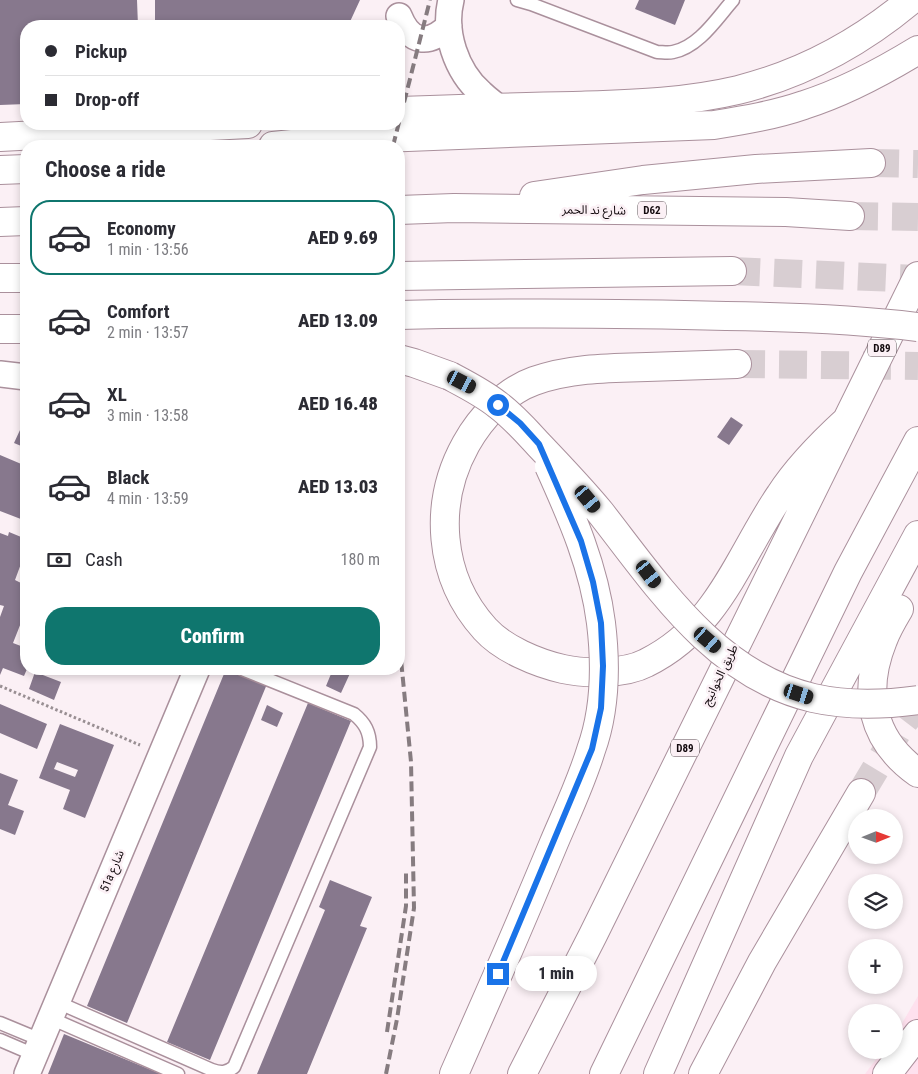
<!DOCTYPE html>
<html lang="en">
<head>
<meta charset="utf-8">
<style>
	:root { --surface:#fff; --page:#f7f7f7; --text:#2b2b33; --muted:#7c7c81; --line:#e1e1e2; --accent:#0f766e }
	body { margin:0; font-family:"Roboto Condensed","Noto Sans Arabic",sans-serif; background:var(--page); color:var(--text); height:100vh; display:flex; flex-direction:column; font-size:19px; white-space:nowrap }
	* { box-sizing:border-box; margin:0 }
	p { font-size:16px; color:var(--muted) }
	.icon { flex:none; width:28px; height:28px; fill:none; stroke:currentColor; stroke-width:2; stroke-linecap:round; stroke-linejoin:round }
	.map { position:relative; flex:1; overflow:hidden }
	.details { position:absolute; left:20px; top:140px; width:385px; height:535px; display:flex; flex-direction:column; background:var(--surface); border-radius:20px; box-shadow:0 2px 8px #0003 }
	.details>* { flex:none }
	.guide { position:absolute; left:20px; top:20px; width:385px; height:110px; border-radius:20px; box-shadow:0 2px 8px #0003; display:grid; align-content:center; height:110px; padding:0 25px; background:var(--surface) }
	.needle { width:32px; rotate:89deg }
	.controls { position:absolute; left:848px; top:809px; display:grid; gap:10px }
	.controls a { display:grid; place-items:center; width:55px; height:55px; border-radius:50%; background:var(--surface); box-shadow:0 2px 8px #0003; font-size:25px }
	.end { position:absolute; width:22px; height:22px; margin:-11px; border:6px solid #1a73e8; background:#fff; box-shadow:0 0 0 2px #fff }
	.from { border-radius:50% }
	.bubble { position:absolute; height:35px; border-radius:18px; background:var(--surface); box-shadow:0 2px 8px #0003; font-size:16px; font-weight:800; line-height:35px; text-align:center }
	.car { position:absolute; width:15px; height:30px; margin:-15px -8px; border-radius:6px; box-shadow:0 0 4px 1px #0007; background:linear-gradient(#222 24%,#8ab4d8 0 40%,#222 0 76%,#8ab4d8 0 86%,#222 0) }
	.guide b { display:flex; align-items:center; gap:18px; height:48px; font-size:19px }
	.guide b+b { border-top:1px solid var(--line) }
	.guide i { width:12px; height:12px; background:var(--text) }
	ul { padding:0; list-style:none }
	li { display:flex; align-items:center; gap:15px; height:75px; margin:0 10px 8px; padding:0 15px; border:2px solid transparent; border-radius:20px }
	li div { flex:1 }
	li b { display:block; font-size:19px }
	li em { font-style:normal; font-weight:800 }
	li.selected { border-color:var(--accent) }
	li>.icon { width:45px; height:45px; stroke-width:1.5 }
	h2 { padding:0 25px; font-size:22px; line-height:60px }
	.pay { display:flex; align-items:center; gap:12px; height:55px; padding:0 25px; font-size:19px }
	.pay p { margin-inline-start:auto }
	.action { display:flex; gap:10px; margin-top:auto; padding:10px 25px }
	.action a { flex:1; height:58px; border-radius:20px; background:var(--accent); color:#fff; font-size:20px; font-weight:800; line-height:58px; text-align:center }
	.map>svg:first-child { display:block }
	.built { fill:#fee1ee }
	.building { fill:#87788d; fill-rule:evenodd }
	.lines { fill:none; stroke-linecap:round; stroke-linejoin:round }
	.primary-tunnel { stroke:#d8ced2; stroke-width:28; stroke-dasharray:28 14; stroke-linecap:butt }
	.highway-tunnel { stroke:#d8ced2; stroke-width:28; stroke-dasharray:28 14; stroke-linecap:butt }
	.lane-casing { stroke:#aa909c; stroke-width:15 }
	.street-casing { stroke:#aa909c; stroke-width:28 }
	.secondary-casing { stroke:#aa909c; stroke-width:30 }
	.primary-casing { stroke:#aa909c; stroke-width:30 }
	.highway-casing { stroke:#aa909c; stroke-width:30 }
	.path { stroke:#998f93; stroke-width:3; stroke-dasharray:2.5 2.5; stroke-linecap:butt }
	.lane { stroke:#fff; stroke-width:12 }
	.street { stroke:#fff; stroke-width:25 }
	.secondary { stroke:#fff; stroke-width:28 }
	.primary { stroke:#fff; stroke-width:28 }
	.highway { stroke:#fff; stroke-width:28 }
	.rail { stroke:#867c80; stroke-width:4; stroke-dasharray:10 5; stroke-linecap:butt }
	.primary-bridge-casing { stroke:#aa909c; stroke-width:30; stroke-linecap:butt }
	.highway-bridge-casing { stroke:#aa909c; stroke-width:30; stroke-linecap:butt }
	.primary-bridge { stroke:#fff; stroke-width:28 }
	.highway-bridge { stroke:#fff; stroke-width:28 }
	.route { stroke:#1a73e8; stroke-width:6 }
	.labels { text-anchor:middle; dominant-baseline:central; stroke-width:5; stroke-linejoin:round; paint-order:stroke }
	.shield { fill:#fbf0f5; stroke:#594f53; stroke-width:1 }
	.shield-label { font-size:11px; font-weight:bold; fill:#130a0e }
	.street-label { font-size:12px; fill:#130a0e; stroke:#fbf0f5 }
</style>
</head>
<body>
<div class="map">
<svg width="918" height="1074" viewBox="0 0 918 1074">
	<rect width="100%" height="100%" fill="#fbf0f5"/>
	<path class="built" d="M918,996V1074H865L883,1050H894V1037Z"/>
	<path class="building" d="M0,0H137L138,26H26V104L0,105Z
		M155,0H360L348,26H155Z
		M639,0H685L675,25L635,9Z
		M26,417V448L14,443Z
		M731,417L743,425L729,445L717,437Z
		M0,455L26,466V521L0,511Z
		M9,532L26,539V563L22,561L15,580L21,583L26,571V610L13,643L26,648L27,669L24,676L3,668L0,675V617L4,606L0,605V533L8,536Z
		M68,669H86L84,675Z
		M226,669L267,684L127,1023L87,1006Z
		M288,669H307L305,675Z
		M333,669H352L341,693L326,686Z
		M35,672L61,682L54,700L29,689Z
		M308,703L351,721L210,1060L167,1042Z
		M0,704L47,724L37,749L0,733Z
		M267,705L283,713L277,727L261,720Z
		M60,724L114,745L85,818L63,809L70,790L39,778ZM57,762L78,770L75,777L54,769Z
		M0,773L18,780L8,805L24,811L15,835L0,829Z
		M330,880L372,897L360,926L367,928L307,1074H257L325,910L319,907Z
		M64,1034L161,1074H48Z"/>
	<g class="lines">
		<path class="primary-tunnel" d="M871,163L918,164
			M850,216L918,217
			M732,271L918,279
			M861,793L901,726L918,704"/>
		<path class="highway-tunnel" d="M737,364L918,366"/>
		<defs>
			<path id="lane" d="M517,0L531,4L657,52C662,52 668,53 673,52C699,47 717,18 733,0
				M57,1002L212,1070C221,1073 226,1073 234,1067L370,747C370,732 365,723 354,714L242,669
				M50,1018L178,1074
				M0,1023L41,1040
				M0,1040L35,1055"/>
			<path id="street" d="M451,0C443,32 456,71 481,93C486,98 493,103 499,108
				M399,16C410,43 428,46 449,26
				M0,374L26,377
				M27,1074L197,669"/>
			<path id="secondary" d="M399,111C457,109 515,107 573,106C628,104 683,103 738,90C802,74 861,42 911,0
				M0,137L248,124"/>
			<path id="primary" d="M534,196L643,180L756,169L871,163
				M399,210L454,208L786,212L850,216
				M0,222L26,221
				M399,276L732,271
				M0,278H26
				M399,315L442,314
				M0,329H26
				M899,609C893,619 887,629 883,640C862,692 871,740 918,773
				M658,1074L799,756L918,535
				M703,1074L762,962L861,793
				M887,1074L918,1034"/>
			<path id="highway" d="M273,146L331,140L714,125C745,120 775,115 804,105C845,92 882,72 918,50
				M0,170L26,169
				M399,359L414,363L450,376
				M737,364C707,365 677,366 647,367C609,368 571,368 534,381C506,391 481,417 466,444C433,503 438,577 485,629C503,649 537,663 563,669C586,674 625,674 646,663C719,627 738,557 780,495C798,467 822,443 846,421
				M454,1074L498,974
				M522,1074L593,935L918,276
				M604,1074L848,572L918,441"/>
		</defs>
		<use href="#lane" class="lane-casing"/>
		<use href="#street" class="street-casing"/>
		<use href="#secondary" class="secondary-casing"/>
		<use href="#primary" class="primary-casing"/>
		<use href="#highway" class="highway-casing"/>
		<path class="path" d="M0,686L140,745"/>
		<use href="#lane" class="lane"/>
		<use href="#street" class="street"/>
		<use href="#secondary" class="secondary"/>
		<use href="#primary" class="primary"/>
		<use href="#highway" class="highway"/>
		<path class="rail" d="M393,146L430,0
			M387,1032L406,906V869
			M386,1074L397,1019L414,908L411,762L399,639"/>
		<defs>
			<path id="primary-bridge" d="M442,314C537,313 631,313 726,316C790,317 854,319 918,327"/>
			<path id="highway-bridge" d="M450,376C467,385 483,393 498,405C514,417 526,431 539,445C560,467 581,489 600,512C658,586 715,675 813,698C848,706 882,705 918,700
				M498,974C517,931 535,888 553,845C566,814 581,783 591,750C605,711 606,664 601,623C594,567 572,517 549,466"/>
		</defs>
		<use href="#primary-bridge" class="primary-bridge-casing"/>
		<use href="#highway-bridge" class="highway-bridge-casing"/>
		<use href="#primary-bridge" class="primary-bridge"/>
		<use href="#highway-bridge" class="highway-bridge"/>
	</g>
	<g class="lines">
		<path class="route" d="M498,405L520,423L539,444L581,541L593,582L601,623L603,666L601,708L592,749L498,974"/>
	</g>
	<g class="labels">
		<g class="shield">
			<rect x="638" y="201.5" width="28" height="17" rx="4"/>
			<rect x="868" y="339.5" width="28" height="17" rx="4"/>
			<rect x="671" y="739.5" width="28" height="17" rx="4"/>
		</g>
		<g class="shield-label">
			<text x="652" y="210">D62</text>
			<text x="882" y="348">D89</text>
			<text x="685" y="748">D89</text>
		</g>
		<g class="street-label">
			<text transform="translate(594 210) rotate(1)">شارع ند الحمر</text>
			<text transform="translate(720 675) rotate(-64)">طريق الخوانيج</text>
			<text transform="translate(112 871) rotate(-67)">51a شارع</text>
		</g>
	</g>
</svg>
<div class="controls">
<a><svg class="needle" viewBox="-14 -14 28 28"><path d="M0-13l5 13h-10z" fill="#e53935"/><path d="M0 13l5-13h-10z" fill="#7c7c81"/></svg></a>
<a><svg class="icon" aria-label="layers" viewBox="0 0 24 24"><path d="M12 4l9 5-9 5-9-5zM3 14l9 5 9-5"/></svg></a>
<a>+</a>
<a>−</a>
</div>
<i class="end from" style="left:498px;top:405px"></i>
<i class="end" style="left:498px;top:974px"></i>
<div class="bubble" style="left:515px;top:956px;width:82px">1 min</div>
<i class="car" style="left:462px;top:382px;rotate:117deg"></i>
<i class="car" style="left:588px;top:499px;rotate:140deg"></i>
<i class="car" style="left:649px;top:574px;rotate:143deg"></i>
<i class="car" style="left:708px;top:640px;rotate:131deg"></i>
<i class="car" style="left:799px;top:694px;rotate:108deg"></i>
<div class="guide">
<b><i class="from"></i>Pickup</b>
<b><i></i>Drop-off</b>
</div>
<section class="details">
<h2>Choose a ride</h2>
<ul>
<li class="selected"><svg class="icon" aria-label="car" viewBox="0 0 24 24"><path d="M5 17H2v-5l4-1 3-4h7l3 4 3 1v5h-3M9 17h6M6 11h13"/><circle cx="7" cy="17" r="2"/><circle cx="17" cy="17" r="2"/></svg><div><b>Economy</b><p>1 min · 13:56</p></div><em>AED 9.69</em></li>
<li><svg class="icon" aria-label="car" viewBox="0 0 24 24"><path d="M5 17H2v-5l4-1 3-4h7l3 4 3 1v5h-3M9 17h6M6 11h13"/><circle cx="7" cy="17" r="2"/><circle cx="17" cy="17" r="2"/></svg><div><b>Comfort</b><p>2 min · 13:57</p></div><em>AED 13.09</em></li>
<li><svg class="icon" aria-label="car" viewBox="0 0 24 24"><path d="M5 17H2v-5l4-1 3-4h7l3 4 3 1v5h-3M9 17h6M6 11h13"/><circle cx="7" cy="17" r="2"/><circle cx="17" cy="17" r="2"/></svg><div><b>XL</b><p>3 min · 13:58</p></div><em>AED 16.48</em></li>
<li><svg class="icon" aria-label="car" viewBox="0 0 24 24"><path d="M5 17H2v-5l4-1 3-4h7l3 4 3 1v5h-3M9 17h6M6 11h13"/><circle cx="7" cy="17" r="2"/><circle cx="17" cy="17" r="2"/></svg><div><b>Black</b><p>4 min · 13:59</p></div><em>AED 13.03</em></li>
</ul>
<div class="pay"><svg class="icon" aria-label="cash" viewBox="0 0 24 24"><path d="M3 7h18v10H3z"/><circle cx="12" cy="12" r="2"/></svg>Cash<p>180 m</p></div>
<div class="action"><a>Confirm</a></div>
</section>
</div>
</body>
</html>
